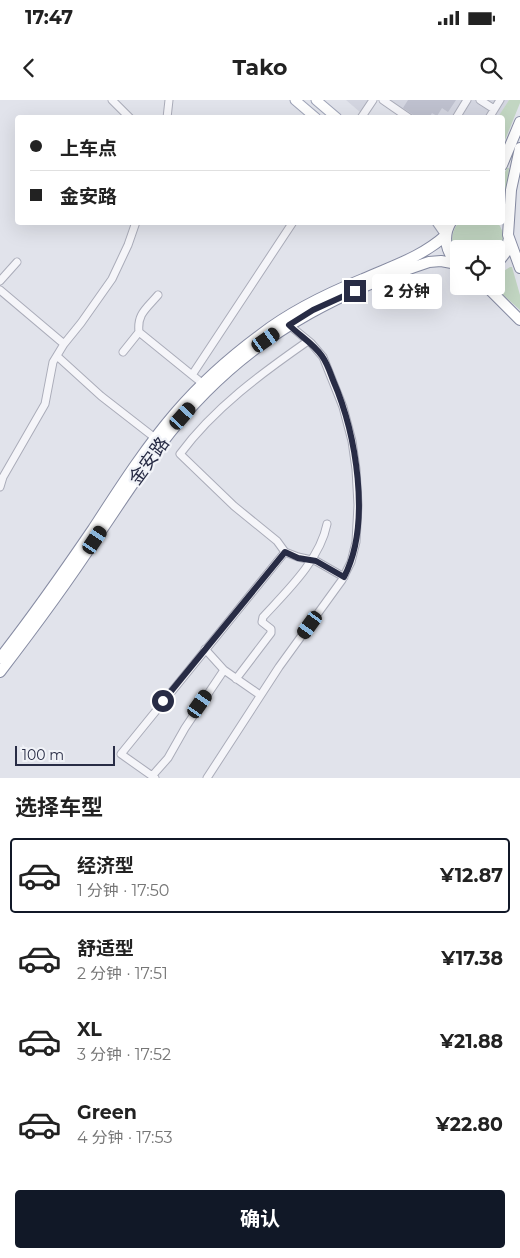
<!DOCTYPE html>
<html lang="zh">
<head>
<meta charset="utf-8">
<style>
	:root { --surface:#fff; --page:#f6f6f6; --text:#222; --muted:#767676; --line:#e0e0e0; --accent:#111827 }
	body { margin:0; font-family:Montserrat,"Noto Sans SC",sans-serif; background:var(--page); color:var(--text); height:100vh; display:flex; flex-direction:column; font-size:19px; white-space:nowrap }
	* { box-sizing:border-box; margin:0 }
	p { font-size:16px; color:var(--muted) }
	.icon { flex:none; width:28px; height:28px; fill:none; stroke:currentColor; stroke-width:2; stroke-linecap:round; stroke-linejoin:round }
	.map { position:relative; height:678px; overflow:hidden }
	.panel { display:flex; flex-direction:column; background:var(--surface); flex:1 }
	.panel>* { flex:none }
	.banner { position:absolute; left:15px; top:15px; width:490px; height:110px; border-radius:5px; box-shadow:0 5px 20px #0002; display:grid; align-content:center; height:110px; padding:0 15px; background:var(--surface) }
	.fabs { position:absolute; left:450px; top:140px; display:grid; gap:10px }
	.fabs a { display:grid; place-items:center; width:55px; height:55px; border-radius:5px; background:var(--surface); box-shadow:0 5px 20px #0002; font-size:25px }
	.scale { position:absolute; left:15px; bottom:12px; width:100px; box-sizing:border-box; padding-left:5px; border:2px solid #282c45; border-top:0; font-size:14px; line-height:18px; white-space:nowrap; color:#282c45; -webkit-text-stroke:4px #f1f3f8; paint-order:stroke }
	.end { position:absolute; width:22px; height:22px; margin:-11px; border:6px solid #282c45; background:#fff; box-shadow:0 0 0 2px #fff }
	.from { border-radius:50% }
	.bubble { position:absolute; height:35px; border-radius:5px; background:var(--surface); box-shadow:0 5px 20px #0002; font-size:16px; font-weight:700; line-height:35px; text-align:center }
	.car { position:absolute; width:15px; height:30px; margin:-15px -8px; border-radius:6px; box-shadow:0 0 4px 1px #0007; background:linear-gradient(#222 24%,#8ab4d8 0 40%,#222 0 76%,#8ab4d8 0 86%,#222 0) }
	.banner b { display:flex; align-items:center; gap:18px; height:48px; font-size:19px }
	.banner b+b { border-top:1px solid var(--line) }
	.banner i { width:12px; height:12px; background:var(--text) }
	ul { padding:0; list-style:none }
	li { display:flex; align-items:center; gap:15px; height:75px; margin:0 10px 8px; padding:0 5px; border:2px solid transparent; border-radius:5px }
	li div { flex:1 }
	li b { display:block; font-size:19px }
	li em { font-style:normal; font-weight:700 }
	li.current { border-color:var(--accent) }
	li>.icon { width:45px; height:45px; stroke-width:1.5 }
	h2 { padding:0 15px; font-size:22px; line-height:60px }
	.primary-button { display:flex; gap:10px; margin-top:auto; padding:10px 15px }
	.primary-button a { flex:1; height:58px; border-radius:5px; background:var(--accent); color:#fff; font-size:20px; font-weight:700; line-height:58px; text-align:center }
	.status { display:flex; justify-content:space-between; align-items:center; height:35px; padding:0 25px; background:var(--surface); direction:ltr }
	.status svg { height:14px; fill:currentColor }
	header { display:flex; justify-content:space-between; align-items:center; height:65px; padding:0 15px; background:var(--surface); font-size:22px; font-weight:700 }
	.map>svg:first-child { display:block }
	.built { fill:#d3d5e0 }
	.green { fill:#c2d6c2 }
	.building { fill:#bec0ce }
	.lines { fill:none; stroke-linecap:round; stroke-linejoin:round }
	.minor-casing { stroke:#aaacb9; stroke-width:9 }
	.major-casing { stroke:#9fa4b8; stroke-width:11 }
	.highway-casing { stroke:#878ca3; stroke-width:12 }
	.minor { stroke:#f5f5f9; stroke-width:7 }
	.major { stroke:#fff; stroke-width:9 }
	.highway { stroke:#fff; stroke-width:10 }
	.route { stroke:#282c45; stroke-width:6 }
	.labels { text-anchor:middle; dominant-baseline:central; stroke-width:4.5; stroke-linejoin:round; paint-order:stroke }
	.street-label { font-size:18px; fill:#282c45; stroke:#f1f3f8 }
</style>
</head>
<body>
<div class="status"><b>17:47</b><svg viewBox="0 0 49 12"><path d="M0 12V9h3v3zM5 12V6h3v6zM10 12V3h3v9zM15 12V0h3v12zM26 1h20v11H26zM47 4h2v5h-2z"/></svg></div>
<header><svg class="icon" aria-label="back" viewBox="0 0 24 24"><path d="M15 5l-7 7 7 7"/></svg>Tako<svg class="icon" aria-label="search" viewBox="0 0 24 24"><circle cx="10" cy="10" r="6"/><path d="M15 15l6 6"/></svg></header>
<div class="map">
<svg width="520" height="678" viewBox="0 0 520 678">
	<rect width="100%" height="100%" fill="#e1e3eb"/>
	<path class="built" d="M346,0H368L360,12Z
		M379,0H509L498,18L404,17Z"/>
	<path class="green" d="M509,0H520V3L503,45L502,18L498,17Z
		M507,68H509L506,106L504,107L503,106L502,78Z
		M458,123H498C507,136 504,146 496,159V149H459V157C450,146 450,134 458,123Z
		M510,167H512L520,195V210L493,186H496V176Z"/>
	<path class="building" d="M408,0H456L448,12L442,8L437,16L432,13L429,18H414L412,14L403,8Z"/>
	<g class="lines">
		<defs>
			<path id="minor" d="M112,0L130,18
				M383,0L409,18
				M480,0L494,9
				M167,18L169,0
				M361,18L373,0
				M456,18L467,0
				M489,18L500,0
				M0,181L17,162
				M0,190L64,244
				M139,232L192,275
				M308,241C262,273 214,308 180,354L234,406L277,441L285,452L298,457L316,461L344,477
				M123,252L139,232C137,214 146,209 158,195
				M57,256L101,296L155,338
				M202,283L192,275L293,122
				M0,387L3,377L45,304L53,262L64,244L81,223L112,179L128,145L136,122
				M205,549L224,570L260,595
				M236,579L271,533V529L262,522L263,517C286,492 320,460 327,424
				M152,676L168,658L185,628L224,570
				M155,678L121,654L285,452
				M207,678L279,567L342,480L351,462L356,442L358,405L356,369L352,341L343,307L323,257L311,243L289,225"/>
			<path id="major" d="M295,0L316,18
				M316,0L337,18
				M437,122L446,135"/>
			<path id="highway" d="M520,48L511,90L508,135L520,168
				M502,65L520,22
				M451,122C442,137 446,153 458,164
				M496,165L506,152L509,138
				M486,186L520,220
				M0,558C33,516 63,473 93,429C119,389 145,348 176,312C201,283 229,258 260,235C291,211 326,194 363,179C392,166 422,157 446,135
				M0,572C33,529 65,486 95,440C130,389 162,336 206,292C269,228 345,190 429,162L441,161L457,164"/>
		</defs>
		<use href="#minor" class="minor-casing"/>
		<use href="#major" class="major-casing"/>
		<use href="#highway" class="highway-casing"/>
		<use href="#minor" class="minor"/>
		<use href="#major" class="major"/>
		<use href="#highway" class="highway"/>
	</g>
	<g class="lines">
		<path class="route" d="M163,601L285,452L298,458L316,461L344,477C372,424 356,333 333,280C330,272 327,263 322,256C313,243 300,236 289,225L313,210L355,191"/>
	</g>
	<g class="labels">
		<g class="street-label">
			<text transform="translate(149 361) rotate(-54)">金安路</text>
		</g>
	</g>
</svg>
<div class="fabs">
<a><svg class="icon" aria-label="locate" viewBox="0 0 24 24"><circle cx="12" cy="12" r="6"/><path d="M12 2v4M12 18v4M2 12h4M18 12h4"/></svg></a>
</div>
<div class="scale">100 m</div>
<i class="end from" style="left:163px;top:601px"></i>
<i class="end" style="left:355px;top:191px"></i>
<div class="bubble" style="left:372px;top:174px;width:70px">2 分钟</div>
<i class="car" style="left:266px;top:240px;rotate:55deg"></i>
<i class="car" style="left:183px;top:316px;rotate:42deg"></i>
<i class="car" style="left:95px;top:440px;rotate:34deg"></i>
<i class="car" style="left:310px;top:525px;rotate:216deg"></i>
<i class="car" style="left:200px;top:604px;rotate:35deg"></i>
<div class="banner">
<b><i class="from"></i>上车点</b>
<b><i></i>金安路</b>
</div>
</div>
<section class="panel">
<h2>选择车型</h2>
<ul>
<li class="current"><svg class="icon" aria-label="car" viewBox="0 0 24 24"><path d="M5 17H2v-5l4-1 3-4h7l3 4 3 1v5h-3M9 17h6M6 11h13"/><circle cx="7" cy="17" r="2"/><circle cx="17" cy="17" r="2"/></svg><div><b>经济型</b><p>1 分钟 · 17:50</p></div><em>¥12.87</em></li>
<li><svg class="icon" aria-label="car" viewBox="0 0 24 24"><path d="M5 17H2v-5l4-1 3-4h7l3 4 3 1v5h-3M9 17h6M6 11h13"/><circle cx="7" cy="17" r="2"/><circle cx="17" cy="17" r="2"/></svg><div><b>舒适型</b><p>2 分钟 · 17:51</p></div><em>¥17.38</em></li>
<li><svg class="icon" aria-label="car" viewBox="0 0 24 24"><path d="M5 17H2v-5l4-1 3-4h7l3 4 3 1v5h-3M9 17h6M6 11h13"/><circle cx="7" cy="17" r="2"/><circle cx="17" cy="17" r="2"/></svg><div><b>XL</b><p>3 分钟 · 17:52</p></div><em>¥21.88</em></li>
<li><svg class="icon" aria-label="car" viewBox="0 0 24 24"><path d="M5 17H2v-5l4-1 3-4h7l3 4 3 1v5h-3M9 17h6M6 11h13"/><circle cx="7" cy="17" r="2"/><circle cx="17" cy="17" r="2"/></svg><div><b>Green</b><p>4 分钟 · 17:53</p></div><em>¥22.80</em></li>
</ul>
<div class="primary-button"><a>确认</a></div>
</section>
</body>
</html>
